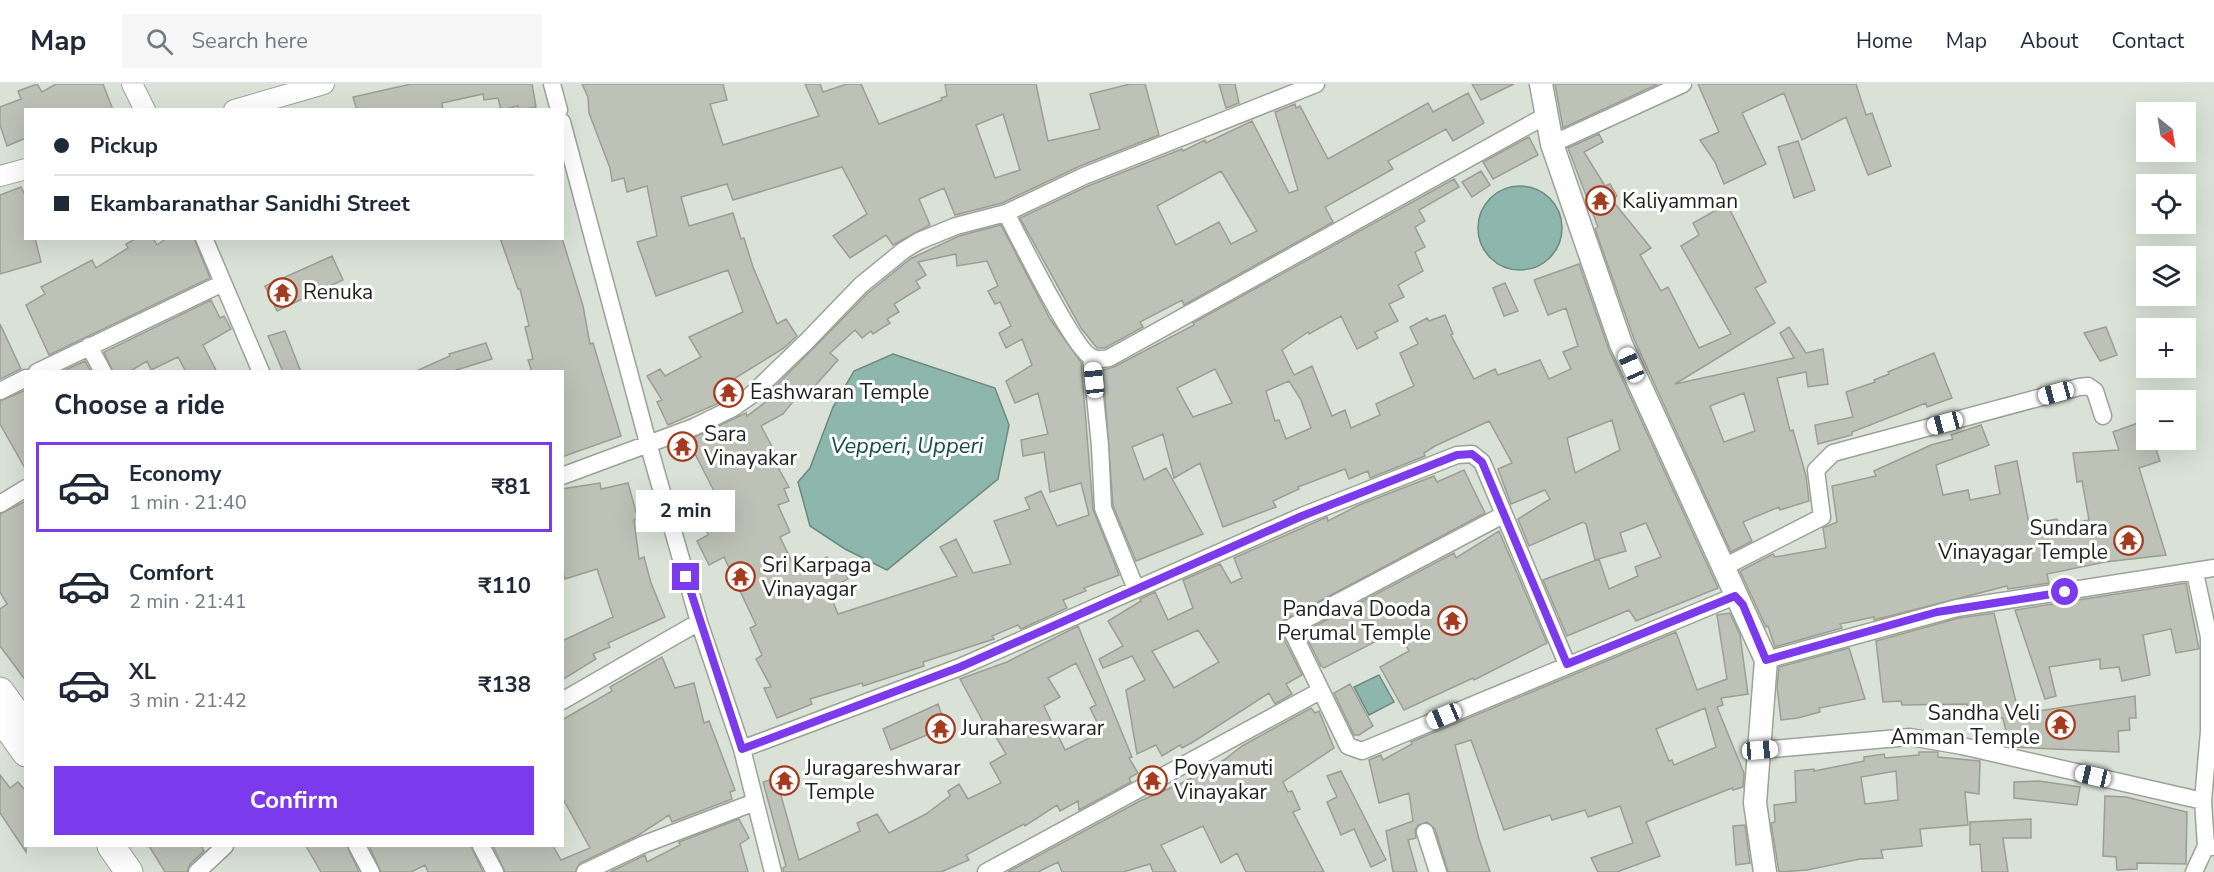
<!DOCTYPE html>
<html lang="en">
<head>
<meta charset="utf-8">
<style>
	:root { --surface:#fff; --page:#f6f6f7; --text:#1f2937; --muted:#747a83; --line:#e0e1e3; --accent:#7c3aed }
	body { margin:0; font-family:"Nunito Sans",sans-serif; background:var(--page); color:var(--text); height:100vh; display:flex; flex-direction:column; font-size:22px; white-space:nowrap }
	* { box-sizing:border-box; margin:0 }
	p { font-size:20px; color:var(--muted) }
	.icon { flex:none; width:33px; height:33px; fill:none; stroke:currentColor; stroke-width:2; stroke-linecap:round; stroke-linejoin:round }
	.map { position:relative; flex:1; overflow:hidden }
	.panel { position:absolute; left:24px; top:286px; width:540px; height:477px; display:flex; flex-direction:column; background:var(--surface); border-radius:0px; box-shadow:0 6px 24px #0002 }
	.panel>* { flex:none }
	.top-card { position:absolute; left:24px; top:24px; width:540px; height:132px; border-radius:0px; box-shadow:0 6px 24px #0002; display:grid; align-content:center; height:132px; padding:0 30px; background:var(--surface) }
	.needle { width:39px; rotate:150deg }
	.fabs { position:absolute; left:2136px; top:18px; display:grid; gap:12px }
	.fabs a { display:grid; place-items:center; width:60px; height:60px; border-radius:0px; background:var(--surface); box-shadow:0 6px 24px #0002; font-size:30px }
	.end { position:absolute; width:27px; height:27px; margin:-14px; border:8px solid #7c3aed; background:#fff; box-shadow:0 0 0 3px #fff }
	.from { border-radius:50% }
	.bubble { position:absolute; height:42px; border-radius:0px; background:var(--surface); box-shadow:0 6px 24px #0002; font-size:20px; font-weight:700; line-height:42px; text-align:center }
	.car { position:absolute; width:18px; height:36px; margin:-18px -9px; border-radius:8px; box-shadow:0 0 4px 2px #0007; background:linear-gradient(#fff 24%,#345 0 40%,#fff 0 76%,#345 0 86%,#fff 0) }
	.top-card b { display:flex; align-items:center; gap:21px; height:57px; font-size:22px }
	.top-card b+b { border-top:2px solid var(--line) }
	.top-card i { width:15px; height:15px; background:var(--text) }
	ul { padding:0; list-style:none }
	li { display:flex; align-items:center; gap:18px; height:90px; margin:0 12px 9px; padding:0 18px; border:3px solid transparent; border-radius:0px }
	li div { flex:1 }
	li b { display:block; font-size:22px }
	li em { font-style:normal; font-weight:700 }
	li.on { border-color:var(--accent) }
	li>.icon { width:54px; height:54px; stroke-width:1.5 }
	h2 { padding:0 30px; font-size:27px; line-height:72px }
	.button { display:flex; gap:12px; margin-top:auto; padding:12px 30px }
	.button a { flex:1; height:69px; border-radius:0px; background:var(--accent); color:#fff; font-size:24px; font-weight:700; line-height:69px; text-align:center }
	header { display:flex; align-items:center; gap:36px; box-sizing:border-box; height:84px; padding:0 30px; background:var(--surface); border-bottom:2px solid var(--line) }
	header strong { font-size:28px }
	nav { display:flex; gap:33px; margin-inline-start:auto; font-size:21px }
	.search { width:420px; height:54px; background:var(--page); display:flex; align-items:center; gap:15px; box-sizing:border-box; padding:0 21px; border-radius:0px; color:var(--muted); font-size:22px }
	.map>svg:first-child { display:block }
	.water { fill:#8db6ad; stroke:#6c8982; stroke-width:1.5 }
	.building { fill:#bec1b6; stroke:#9c9e94; stroke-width:1.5; fill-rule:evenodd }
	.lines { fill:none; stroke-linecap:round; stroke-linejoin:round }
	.minor-casing { stroke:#9ba299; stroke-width:19 }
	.tertiary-casing { stroke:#9ba299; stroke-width:22 }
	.secondary-casing { stroke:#9ba299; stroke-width:25 }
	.trunk-casing { stroke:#9ba299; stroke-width:29 }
	.minor { stroke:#fff; stroke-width:16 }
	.tertiary { stroke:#fff; stroke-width:20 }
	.secondary { stroke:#fff; stroke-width:22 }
	.trunk { stroke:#fff; stroke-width:27 }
	.route { stroke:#7c3aed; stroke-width:8 }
	.labels { text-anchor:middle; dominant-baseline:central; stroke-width:6; stroke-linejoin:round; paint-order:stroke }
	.poi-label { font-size:21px; fill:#1e211d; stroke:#fff; text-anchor:start }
	.water-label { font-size:22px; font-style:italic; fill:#164e45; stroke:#fff }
</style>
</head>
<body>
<header>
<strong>Map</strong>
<div class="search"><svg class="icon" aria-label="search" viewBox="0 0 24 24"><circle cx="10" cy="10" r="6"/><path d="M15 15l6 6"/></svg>Search here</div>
<nav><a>Home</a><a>Map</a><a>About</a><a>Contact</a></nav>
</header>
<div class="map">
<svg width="2214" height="788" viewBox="0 0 2214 788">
	<rect width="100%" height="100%" fill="#dae2d8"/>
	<path class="water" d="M1478 144a42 42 0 1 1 84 0a42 42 0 1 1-84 0Z
		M893,270L995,304L1009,341L998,395L887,486L845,465L810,442L798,398L810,384L833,323L854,287Z
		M1379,591L1394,618L1369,631L1354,603Z"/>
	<path class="building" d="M37,0L42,8L56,0H103L113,26H26V54L7,62L0,41V23L21,15L18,7Z
		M411,0H532L536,23L518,26V22L501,26L498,14L484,16L483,10L442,19L443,26H357L353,13Z
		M582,0H723L727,16L710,20L723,61L819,32L805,0H820L823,8L847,0H861L879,40L942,16L941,14L947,12L945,0H1036L1048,57L1100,45L1090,10L1130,0H1145L1159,51L1080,82L1002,119L955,131L944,104L919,115L930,141L893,161L886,151L850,174L833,152L867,130L842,83L733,116L727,100L681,113L689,142L733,129L741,155L744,154L753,183L777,240L786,235L797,252L784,264L732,296L735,300L714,312L719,319L668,341L657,318L662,316L647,292L660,285L665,292L701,273L689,253L743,228L728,186L656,212L637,158L657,152L647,102L627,108L624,94L612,97L610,84L589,29L588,13ZM1003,30L1020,86L995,94L976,41Z
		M1219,0H1235L1239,19L1226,24Z
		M1472,0H1514L1481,16Z
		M1555,0H1658L1563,44Z
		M1698,0H1856L1866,31L1872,29L1891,82L1868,91L1846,33L1802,56L1784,9L1742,29L1766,80L1724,100L1715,78L1700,56L1719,48Z
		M1468,9L1484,39L1453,57L1446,45L1388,77L1393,85L1325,123L1333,138L1184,221L1182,216L1140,238L1143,243L1105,264H1097L1081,244L1020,134L1088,102L1182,65L1183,67L1205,56L1206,59L1252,37L1289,109L1298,106L1275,28L1295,20L1296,24L1300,22L1328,75L1428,19L1433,28ZM1221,87L1257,147L1231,160L1219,138L1176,161L1157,122Z
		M1599,50L1603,58L1584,68L1605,102L1610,100L1617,112L1612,116L1651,164L1640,171L1661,207L1668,203L1699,264L1731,250L1681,162L1699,151L1693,139L1727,120L1766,198L1755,204L1775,239L1675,300L1794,274L1780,249L1789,243L1806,269L1823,265L1828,300L1808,303L1806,288L1777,294L1790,347L1793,346L1806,392L1809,417L1780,426L1779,423L1743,438L1752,457L1731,468L1634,255L1595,145L1598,143L1568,64ZM1744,309L1755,347L1724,358L1710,322Z
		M1529,53L1538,71L1493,95L1483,78Z
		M1798,57L1815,106L1794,114L1778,63Z
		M1481,87L1490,101L1472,113L1462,98Z
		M1454,95L1459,103L1419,126L1425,137L1415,143L1425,163L1415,168L1423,187L1398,201L1404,213L1389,220L1398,237L1375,248L1378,254L1357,265L1341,232L1309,250L1308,248L1282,266L1294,291L1312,282L1332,332L1345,326L1351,344L1380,331L1376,320L1414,302L1400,269L1418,260L1410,243L1427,234L1429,237L1445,231L1453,250L1451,251L1474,295L1495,285L1498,291L1540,276L1549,295L1571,285L1563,268L1578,262L1566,224L1548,231L1534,196L1579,180L1609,266L1718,504L1636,537L1629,526L1567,552L1543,496L1599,475L1609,505L1638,492L1635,483L1661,473L1646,439L1620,449L1626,467L1595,476L1586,440L1583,438L1529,462L1518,435L1550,415L1545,406L1511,420L1498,385L1512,379L1489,337L1435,362L1424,369L1425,372L1370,394L1368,387L1349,395L1345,385L1298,403L1299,405L1273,417L1276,423L1223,443L1200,379L1174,394L1163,350L1132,363L1144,396L1166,384L1203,450L1136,477L1113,422L1103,286L1114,283L1194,241L1193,239ZM1215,285L1232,319L1193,333L1177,304ZM1289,297L1301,316L1311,344L1286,355L1279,336L1275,337L1266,307ZM1612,336L1620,366L1575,389L1567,354Z
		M21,103L26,113V154H35L41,178L0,190V111Z
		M1001,141L1050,235L1081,278L1093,425L1119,491L1084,504L1086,507L1063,516L1067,524L1021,545L1018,541L992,552L994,555L923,578L924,582L863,602L862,599L810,615L812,620L777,634L764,604L771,603L756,575L762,571L750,544L756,541L724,473L709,481L697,457L708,451L703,437L720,430L713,416L717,413L688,356L746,329L747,332L775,311L771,307L868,209L910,175L959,152ZM956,170L957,182L987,177L998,202L988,207L995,220L1000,218L1011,242L999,249L1006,264L1022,255L1032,281L1006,297L1015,319L1038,309L1048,350L1021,356L1023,372L1044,368L1050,408L1081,399L1089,431L1057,442L1041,407L1025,414L1030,425L994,437L1011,480L973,489L956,455L940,463L957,492L838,530L828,505L848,495L841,481L832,486L827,473L797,488L780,453L790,448L778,421L789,417L784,405L789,403L771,371L775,368L761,342L783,330L800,309L805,313L838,276L830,269L855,246L862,254L871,247L873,250L890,239L887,235L899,228L894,220L920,204L916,197L926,191L918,178Z
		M137,154H153L157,161L167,154H194L210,194L49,271L26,221L45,210L41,203L92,176L96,184L128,164L126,160Z
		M500,154H562L583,222L590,260L593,259L621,352L562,373V288H532L528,276L533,275L525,243L529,242L520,205H518Z
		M332,172L343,196L277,227L265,202Z
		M1505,199L1518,227L1504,232L1493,204Z
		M211,216L220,234L224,232L231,245L203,261L217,288H186L178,273L151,286L147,277L129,288H113L104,268Z
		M0,240L21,285L0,295Z
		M2106,243L2117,271L2100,277L2084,249Z
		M285,247L301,288H283L268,252Z
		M486,259L492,275L450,288H414L450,272L449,270Z
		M1934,269L1952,314L1927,323L1926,319L1852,348V351L1818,360L1815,341L1853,333L1846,308L1875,298L1874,296L1889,290L1888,288Z
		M85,277L91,288H61Z
		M26,306V386L0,340V317Z
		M2146,336V356H2153L2160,377L2139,384L2166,471L2105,478L2047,490L2049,499L2008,505L2007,502L1874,536V533L1840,540L1842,544L1775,563L1768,542L1766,543L1740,487L1773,470L1775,473L1826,464L1823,444L1837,438L1832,402L1876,392L1874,387L1931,361L1953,355L1951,351L1981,341L1989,361L1936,381L1943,411L1968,406L1970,416L2000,410L1995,382L2017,377L2029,440L2057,435L2059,442L2089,436L2082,397L2077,398L2073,369L2119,366L2113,348Z
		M1464,386L1485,429L1284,536L1281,549L1302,591L1286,600L1292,610L1275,620L1269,609L1193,658L1182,664L1180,661L1162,672L1156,661L1137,670L1126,606L1145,596L1132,572L1103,584L1099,575L1123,562L1108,537L1141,517L1140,515L1155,508L1168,536L1193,524L1183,496L1220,480L1231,499L1242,494L1234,474L1327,433L1328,437L1359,421L1434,392L1437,398ZM1198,546L1219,578L1174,604L1152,567Z
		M600,399L601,405L628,399L638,435L634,436L639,475L644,473L651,499L665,533L608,559L610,563L593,570L596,575L562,596V557L613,533L597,485L565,495L562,484V405Z
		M26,417V597L0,562V525L7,520L0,508V430Z
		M1499,447L1547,559L1474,596L1473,594L1404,626L1380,583L1409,567L1398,546L1324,584L1321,582L1304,548L1454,469L1456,474Z
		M2186,499L2199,565L2176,569L2171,545L2143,551L2150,591L2122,597L2119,583L2100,585V575L2049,583L2056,612L2045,615L2015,526Z
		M1730,529L1740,551L1748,610L1721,614L1723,621L1717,623L1744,689L1743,703L1733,706L1732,704L1646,738L1660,772L1617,788H1598L1591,774L1633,759L1620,722L1588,733L1585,726L1552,736L1550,731L1504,746L1471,656L1455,661L1479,755L1490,788H1448L1435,745L1427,738L1418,741L1415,746L1416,754L1408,756L1417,788H1393L1386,747L1413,737L1409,709L1379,719L1369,676L1381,671L1383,676L1412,660L1411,658L1676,548L1697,606L1727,595L1717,531ZM1705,624L1716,663L1674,681L1672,676L1669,677L1656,645Z
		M1994,529L2019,630L2135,612L2136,634H2129L2130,646L2118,647L2119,668L2013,663L2009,662L2003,634L1970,636L1967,620L1902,621L1901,617L1883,618L1876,557L1959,534Z
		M1078,542L1132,673L1129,674L1138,689L1129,694L1131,698L1079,726L1078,717L1060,727L1057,721L1025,742L1024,740L966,771L969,776L941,788H783V784L786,782L763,698L788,690L791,704L780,708L799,776L860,747L857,739L877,730L889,749L926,730L950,712L948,707L959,700L968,715L1001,699L990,679L1006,670L989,641L986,643L960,595L1007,578ZM1076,579L1096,621L1090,624L1102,648L1065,666L1044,622L1060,613L1048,594Z
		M1849,564L1865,615L1819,624L1820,628L1798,634L1781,636L1777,603L1779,583Z
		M662,573L675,604L694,599L704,639L709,637L735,706L730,708L732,715L672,738L669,731L637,752L580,779L575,788H505L493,762H553L561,776L590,764L562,713V636L612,607L610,603Z
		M1350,600L1373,642L1359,651H1354L1334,609Z
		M938,620L946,643L891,666L883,645Z
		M1311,624L1315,629L1319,627L1334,664L1283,698L1288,708L1292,707L1300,725L1293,728L1324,788H1246L1237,769L1221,779L1203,742L1161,761L1176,788H1153L1150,780L1123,788H1062L1058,778L1038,788H1008L1140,717L1182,699L1224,676L1242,662Z
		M1919,668H1938V673L1980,677L1979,710L1965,708L1968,741L1920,745L1922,762L1881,766L1883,774L1860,775L1807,786L1779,788L1771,739L1775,738L1774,721L1796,718L1795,687L1814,685V687L1864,677V673L1884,670L1885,674L1919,671ZM1896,687L1898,716L1865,720L1861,693Z
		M1341,687L1386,776L1371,783L1354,745L1341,751L1327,718L1337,713L1327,692Z
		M0,691L10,704L18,698L26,707V768L0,729Z
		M2039,697L2080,703L2077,721L2014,714V698Z
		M2105,712L2126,713L2187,728L2186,780L2137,779V785L2117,786L2116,773L2103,772Z
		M739,735L749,754L740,760L748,788H610L645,771L647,778L680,761L679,758Z
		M2031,735V754H2003L2008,788H1982L1980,760L1970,761V738Z
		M1745,741L1750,779L1736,781L1733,742Z
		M149,762H201L204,767L190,780L187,788H165Z
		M306,762H347L359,788H321Z
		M369,762H471L483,788H428L425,781L411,788H381Z"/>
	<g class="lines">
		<defs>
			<path id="minor" d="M552,0L559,26
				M562,38L648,359L699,538L742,665L773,788
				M1552,60L1683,0
				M1006,129C1019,153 1073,264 1091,273C1097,277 1103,275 1109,274L1547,31
				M204,154L261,288
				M89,262L103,288
				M1091,273L1100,362L1103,424L1136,505
				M37,288L223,199
				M0,307L26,294
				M562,392L694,343L733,324L749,313L806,258L861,201L904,166L919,157L956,142L1006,129L1084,92L1316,0
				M0,420L26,404
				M1503,431L1293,542L1291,545L1348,662L1362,667L1735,512
				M1722,484L1822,433L1816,386L1833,369L2079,303L2088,302L2095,307L2103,332
				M2195,489L2209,553V647L2203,717
				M1766,576L1957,524L2214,484
				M562,617L699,538
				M742,665L960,583L1302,432L1457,371L1472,370L1482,378L1567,580
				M1760,666L1910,653L1962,662L2203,717L2206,762L2214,763
				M1425,748L1438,788
				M357,762L371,788
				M481,762L495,788
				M197,788L225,762
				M585,788L642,761L755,718
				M986,788L1320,607
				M2194,788L2206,762"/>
			<path id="tertiary" d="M132,0L145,26
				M234,26L324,0
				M0,92L26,85"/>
			<path id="secondary" d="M1541,0L1552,60L1621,260L1766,576L1755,719L1765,788"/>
			<path id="trunk" d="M0,607L26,643
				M0,633L26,669
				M111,762L129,788"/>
		</defs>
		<use href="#minor" class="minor-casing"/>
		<use href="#tertiary" class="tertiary-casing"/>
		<use href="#secondary" class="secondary-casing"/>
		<use href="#trunk" class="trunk-casing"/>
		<use href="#minor" class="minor"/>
		<use href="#tertiary" class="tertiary"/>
		<use href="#secondary" class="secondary"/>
		<use href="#trunk" class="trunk"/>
	</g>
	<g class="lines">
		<path class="route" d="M686,493L742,665L960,583L1302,432L1457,371L1472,370L1482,378L1567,580L1735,512L1743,521L1766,576L1937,528L2065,508"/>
	</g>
	<defs>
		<symbol id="temple-ring" viewBox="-11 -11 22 22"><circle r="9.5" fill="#fff" stroke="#a53c20" stroke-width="1.5"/><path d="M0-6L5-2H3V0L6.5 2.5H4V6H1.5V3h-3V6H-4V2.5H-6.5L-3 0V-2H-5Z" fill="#a53c20"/></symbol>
	</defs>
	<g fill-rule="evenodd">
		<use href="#temple-ring" x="1584" y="100" width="33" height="33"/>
		<use href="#temple-ring" x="266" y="192" width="33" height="33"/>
		<use href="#temple-ring" x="712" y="292" width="33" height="33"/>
		<use href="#temple-ring" x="666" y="346" width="33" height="33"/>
		<use href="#temple-ring" x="2112" y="440" width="33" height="33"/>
		<use href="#temple-ring" x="724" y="476" width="33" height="33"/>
		<use href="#temple-ring" x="1436" y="520" width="33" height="33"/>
		<use href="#temple-ring" x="2044" y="624" width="33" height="33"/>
		<use href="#temple-ring" x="924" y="628" width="33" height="33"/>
		<use href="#temple-ring" x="768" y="680" width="33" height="33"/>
		<use href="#temple-ring" x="1136" y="680" width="33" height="33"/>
	</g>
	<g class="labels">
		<g class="poi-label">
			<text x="1622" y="117">Kaliyamman</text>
			<text x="303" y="208">Renuka</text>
			<text x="750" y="308">Eashwaran Temple</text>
			<text x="704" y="350">Sara<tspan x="704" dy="24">Vinayakar</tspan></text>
			<text x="2108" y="444" text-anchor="end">Sundara<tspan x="2108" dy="24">Vinayagar Temple</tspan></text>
			<text x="762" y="481">Sri Karpaga<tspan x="762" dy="24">Vinayagar</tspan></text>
			<text x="1431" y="525" text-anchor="end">Pandava Dooda<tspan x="1431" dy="24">Perumal Temple</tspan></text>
			<text x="2040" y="629" text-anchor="end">Sandha Veli<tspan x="2040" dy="24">Amman Temple</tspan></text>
			<text x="961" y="644">Jurahareswarar</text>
			<text x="805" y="684">Juragareshwarar<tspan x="805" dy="24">Temple</tspan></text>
			<text x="1174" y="684">Poyyamuti<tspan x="1174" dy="24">Vinayakar</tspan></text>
		</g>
		<g class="water-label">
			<text x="907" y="362">Vepperi, Upperi</text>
		</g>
	</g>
</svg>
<div class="fabs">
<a><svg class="needle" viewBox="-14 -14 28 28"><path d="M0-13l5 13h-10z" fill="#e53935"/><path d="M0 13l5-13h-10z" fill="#747a83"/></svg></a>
<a><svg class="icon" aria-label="locate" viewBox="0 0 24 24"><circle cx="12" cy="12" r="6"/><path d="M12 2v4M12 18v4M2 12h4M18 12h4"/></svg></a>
<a><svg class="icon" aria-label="layers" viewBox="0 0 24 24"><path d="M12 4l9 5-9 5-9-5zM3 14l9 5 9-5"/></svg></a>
<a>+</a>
<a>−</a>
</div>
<i class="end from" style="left:2065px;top:508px"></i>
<i class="end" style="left:686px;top:493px"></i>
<div class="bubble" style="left:636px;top:406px;width:99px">2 min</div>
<i class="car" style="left:1631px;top:281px;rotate:336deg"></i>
<i class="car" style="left:1094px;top:296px;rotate:354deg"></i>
<i class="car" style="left:2056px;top:309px;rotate:255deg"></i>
<i class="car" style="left:1945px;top:339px;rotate:255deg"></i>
<i class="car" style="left:1444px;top:632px;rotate:247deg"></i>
<i class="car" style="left:1760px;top:666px;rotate:85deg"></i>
<i class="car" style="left:2093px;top:692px;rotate:283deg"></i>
<div class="top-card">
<b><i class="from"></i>Pickup</b>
<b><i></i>Ekambaranathar Sanidhi Street</b>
</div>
<section class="panel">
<h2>Choose a ride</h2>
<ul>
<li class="on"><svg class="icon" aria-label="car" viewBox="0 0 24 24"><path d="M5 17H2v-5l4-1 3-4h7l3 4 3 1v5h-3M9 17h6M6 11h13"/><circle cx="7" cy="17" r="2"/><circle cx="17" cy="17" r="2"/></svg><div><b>Economy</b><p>1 min · 21:40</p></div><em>₹81</em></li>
<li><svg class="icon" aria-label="car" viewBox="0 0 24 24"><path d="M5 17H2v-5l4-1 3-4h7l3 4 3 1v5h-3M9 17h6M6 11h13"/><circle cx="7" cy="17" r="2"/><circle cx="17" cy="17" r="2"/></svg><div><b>Comfort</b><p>2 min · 21:41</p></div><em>₹110</em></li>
<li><svg class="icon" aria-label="car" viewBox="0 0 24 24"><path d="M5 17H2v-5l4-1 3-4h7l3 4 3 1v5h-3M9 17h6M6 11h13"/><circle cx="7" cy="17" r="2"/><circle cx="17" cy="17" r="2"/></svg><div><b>XL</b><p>3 min · 21:42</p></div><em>₹138</em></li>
</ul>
<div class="button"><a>Confirm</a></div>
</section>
</div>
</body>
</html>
